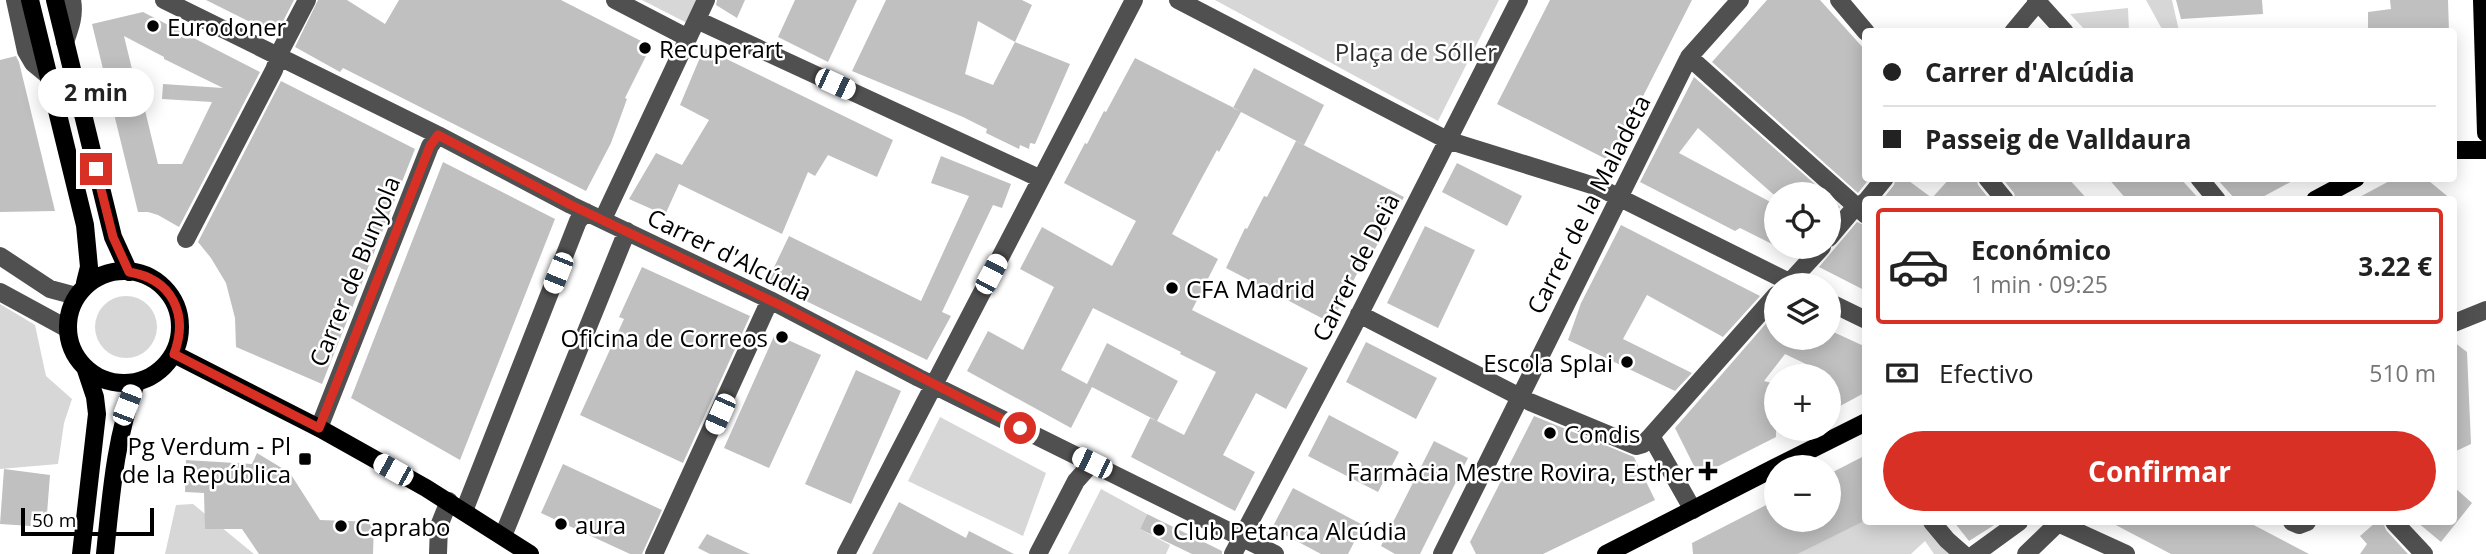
<!DOCTYPE html>
<html lang="es">
<head>
<meta charset="utf-8">
<style>
	:root { --surface:#fff; --page:#f6f6f6; --text:#222; --muted:#767676; --line:#e0e0e0; --accent:#d93025 }
	body { margin:0; font-family:"Open Sans",sans-serif; background:var(--page); color:var(--text); height:100vh; display:flex; flex-direction:column; font-size:26px; white-space:nowrap }
	* { box-sizing:border-box; margin:0 }
	p { font-size:23px; color:var(--muted) }
	.icon { flex:none; width:38px; height:38px; fill:none; stroke:currentColor; stroke-width:2; stroke-linecap:round; stroke-linejoin:round }
	.map { position:relative; flex:1; overflow:hidden }
	.side { position:absolute; left:1862px; top:196px; width:595px; height:329px; display:flex; flex-direction:column; background:var(--surface); border-radius:7px; box-shadow:0 4px 18px #0003 }
	.side>* { flex:none }
	.guide { position:absolute; left:1862px; top:28px; width:595px; height:154px; border-radius:7px; box-shadow:0 4px 18px #0003; display:grid; align-content:center; height:154px; padding:0 21px; background:var(--surface) }
	.fabs { position:absolute; left:1764px; top:182px; display:grid; gap:14px }
	.fabs a { display:grid; place-items:center; width:77px; height:77px; border-radius:50%; background:var(--surface); box-shadow:0 4px 18px #0003; font-size:35px }
	.scale { position:absolute; left:21px; bottom:18px; width:133px; box-sizing:border-box; padding-left:7px; border:4px solid #000; border-top:0; font-size:19px; line-height:24px; white-space:nowrap; color:#000; -webkit-text-stroke:5px #fff; paint-order:stroke }
	.end { position:absolute; width:32px; height:32px; margin:-16px; border:9px solid #d93025; background:#fff; box-shadow:0 0 0 4px #fff }
	.from { border-radius:50% }
	.bubble { position:absolute; height:49px; border-radius:24px; background:var(--surface); box-shadow:0 4px 18px #0003; font-size:23px; font-weight:700; line-height:49px; text-align:center }
	.car { position:absolute; width:21px; height:42px; margin:-21px -10px; border-radius:9px; box-shadow:0 0 5px 2px #0007; background:linear-gradient(#fff 24%,#345 0 40%,#fff 0 76%,#345 0 86%,#fff 0) }
	.guide b { display:flex; align-items:center; gap:24px; height:66px; font-size:26px }
	.guide b+b { border-top:2px solid var(--line) }
	.guide i { width:18px; height:18px; background:var(--text) }
	ul { padding:12px 0 0; list-style:none }
	li { display:flex; align-items:center; gap:21px; height:116px; margin:0 14px 10px; padding:0 7px; border:4px solid var(--line); border-radius:7px }
	li div { flex:1 }
	li b { display:block; font-size:26px }
	li em { font-style:normal; font-weight:700 }
	li.current { border-color:var(--accent) }
	li>.icon { width:63px; height:63px; stroke-width:1.5 }
	.pay { display:flex; align-items:center; gap:18px; height:77px; padding:0 21px; font-size:26px }
	.pay p { margin-inline-start:auto }
	.primary-button { display:flex; gap:14px; margin-top:auto; padding:14px 21px }
	.primary-button a { flex:1; height:80px; border-radius:42px; background:var(--accent); color:#fff; font-size:28px; font-weight:700; line-height:80px; text-align:center }
	.map>svg:first-child { display:block }
	.green { fill:#d7d7d7 }
	.building { fill:#c0c0c0; fill-rule:evenodd }
	.lines { fill:none; stroke-linecap:round; stroke-linejoin:round }
	.minor { stroke:#505050; stroke-width:18 }
	.major { stroke:#000; stroke-width:18 }
	.route { stroke:#d93025; stroke-width:9 }
	.poi-dot { fill:#000; stroke:#fff; stroke-width:2.5 }
	.labels { text-anchor:middle; dominant-baseline:central; stroke-width:5; stroke-linejoin:round; paint-order:stroke }
	.poi-label { font-size:24px; fill:#000; stroke:#fff; text-anchor:start }
	.park-label { font-size:24px; fill:#2e2e2e; stroke:#fff }
	.street-label { font-size:24px; fill:#000; stroke:#fff }
</style>
</head>
<body>
<div class="map">
<svg width="2486" height="554" viewBox="0 0 2486 554">
	<rect width="100%" height="100%" fill="#fff"/>
	<path class="green" d="M642,0H697L687,23Z
		M1215,0H1499L1438,121Z
		M2146,0H2172L2179,31H2163Z
		M2128,8L2129,31H2086L2070,14Z
		M95 327a31 31 0 1 1 62 0a31 31 0 1 1-62 0Z
		M0,304L35,325L46,376L72,399L64,423L58,464L0,469Z
		M940,417L1046,473L1023,536L908,481Z
		M1101,489L1147,514L1140,529L1170,545L1166,554H1068Z
		M193,504L254,554H165L176,505Z
		M1865,520L1938,522L1975,554H1934L1925,541L1911,554H1798Z"/>
	<path class="building" d="M206,0H294L276,35Z
		M318,0H347L385,24L399,0H561L651,46L625,98L627,99L611,143L586,191L343,68L340,72L295,47Z
		M717,0H745L737,18L716,5Z
		M795,0H857L828,62L778,37Z
		M886,0H1022L1032,5L1015,42L1070,64L1035,144L1030,143L1029,149L1020,145L1019,149L986,133L987,129L963,117L852,71ZM978,21L1015,42L993,85L965,74Z
		M1550,0H1692L1610,161L1497,104Z
		M1767,0H1820L1866,51V178H1870L1858,193L1712,62Z
		M2176,0H2262L2263,14L2181,19Z
		M2390,0H2448L2449,32H2368V12L2391,9Z
		M143,12L260,72L179,227L158,215L148,212H138L92,24ZM124,36L164,57V59L223,88L163,84L162,99L212,102L182,164H158L142,98H139Z
		M704,48L893,140L877,177L828,155L815,176L808,172L782,234L679,184L665,215L629,199L656,153L682,165L709,120L680,105Z
		M16,56L19,62L55,211L0,212V60Z
		M1135,58L1240,111L1233,108L1254,68L1324,105L1304,145L1241,112L1219,152L1217,150L1198,185L1172,234L1218,259L1192,310L1308,368L1286,409L1256,393L1223,455L1255,472L1235,511L1131,457L1150,418L1157,421L1092,387L1071,428L967,371L988,331L1023,350L1054,287L1020,269L1042,227L1112,266L1136,221L1064,183L1085,143L1087,144L1104,111L1106,112ZM1093,308L1181,352L1180,354L1216,372L1184,435L1157,421L1178,381L1107,343L1087,384L1061,370Z
		M1694,77L1826,194H1773L1698,128L1679,153L1776,205V246L1740,228L1735,231L1640,182Z
		M281,81L415,149L322,384L236,347L235,318L226,283L211,258L198,242Z
		M1296,141L1404,197L1362,272L1359,270L1331,323L1226,268L1245,228L1247,229L1264,196L1267,197Z
		M941,156L1011,184L1002,208L993,205L942,312L951,316L927,360L767,282L789,236L921,301L969,196L931,183Z
		M443,162L555,219L460,460L351,398Z
		M1457,163L1522,196L1507,226L1442,192Z
		M1896,178H1905L1932,198L1950,178H1976L1978,185L1990,200H1882L1894,185Z
		M2002,178H2068L2088,200H2016L2014,193Z
		M2108,178H2180L2200,200H2127Z
		M2216,178H2298L2257,200H2236Z
		M2395,178L2429,181L2452,200H2354Z
		M1829,197L1840,207L1829,221Z
		M1857,222L1866,226V291L1819,267Z
		M1621,225L1760,296L1723,337L1647,295L1623,339L1692,373L1675,391L1568,340L1581,303Z
		M1425,226L1475,250L1438,328L1387,303Z
		M642,267L750,316L683,463L580,415L624,319L619,317Z
		M1776,312V338H1829V330L1866,347V392L1829,412V375L1785,354L1764,381L1776,384V437L1699,476L1675,428Z
		M775,334L821,355L769,468L724,448Z
		M1366,342L1437,378L1416,419L1346,382Z
		M2454,342L2467,352L2471,444L2454,452Z
		M856,370L901,391L851,504L805,484Z
		M1329,415L1399,452L1378,492L1308,456Z
		M1534,416L1634,457L1655,500L1543,554H1476L1470,542Z
		M1434,441L1468,458L1420,554H1395L1381,546Z
		M257,453L290,473L320,520L374,522L373,554H259L242,529H205L204,493L185,492L186,460L252,464Z
		M1866,455V520L1798,554H1693L1692,543L1776,500V520H1829V474Z
		M563,464L662,510L642,554H630L541,513Z
		M4,469L50,475L46,527L0,524Z
		M2454,487L2472,503L2441,542L2417,522H2454Z
		M1293,488L1363,525L1348,554H1321L1272,528Z
		M899,502L966,538L969,531L1014,554H872Z
		M1147,514L1222,551V554H1192L1140,529Z
		M1954,522H1999L1969,541Z
		M2110,522H2248L2309,554H2171Z
		M2376,522H2383L2386,530L2408,554H2360L2367,544L2360,536Z
		M707,534L750,554H710L698,548Z"/>
	<g class="lines">
		<path class="minor" d="M15,0L26,51L33,63L50,77
			M164,0L438,135L571,205L770,300L919,378L1275,554
			M615,0L688,38
			M1178,0L1447,140L1598,187L1795,285
			M1839,0L1866,32
			M2036,0L2065,32
			M697,20L1041,179
			M2013,32L2038,2
			M65,42C70,28 75,15 72,0
			M1689,57L1866,215
			M1987,178L2005,200
			M2199,178L2217,200
			M1867,200L1885,178
			M603,219L706,0
			M1829,238L1851,212L1866,201
			M186,239L274,70L282,48L307,0
			M0,256L50,289L76,296
			M1787,285L1822,247
			M0,292L68,329
			M1829,302L1866,320
			M1359,314L1520,397
			M2454,323L2486,310
			M1530,402L1636,446L1643,444L1651,436
			M319,428L430,146L438,135
			M1693,510L1651,436L1776,295
			M464,511L578,221L586,212
			M1932,522L1947,540L1963,554
			M2292,522L2299,525L2307,522
			M2394,522L2424,554
			M2058,523L2126,554
			M503,536L627,231
			M438,554L439,526L449,501
			M654,554L770,300
			M846,554L1134,0
			M1038,554L1076,481L1092,463
			M1233,554L1352,329L1519,0
			M1442,554L1689,57L1740,0
			M1975,554L2019,522
			M2026,554L2059,522"/>
		<path class="major" d="M30,0L85,225L89,267L85,283
			M55,0L113,237L129,272
			M2482,0L2486,133
			M2454,150H2486
			M2315,200L2356,178
			M68 327a56 56 0 1 1 112 0a56 56 0 1 1-112 0Z
			M174,354L319,428L426,488L530,554
			M1776,467L1866,422
			M81,554L97,414L95,397L85,367
			M105,554C111,496 115,438 136,383
			M1606,554L1776,467"/>
	</g>
	<g class="lines">
		<path class="route" d="M96,169L113,237L129,272C172,279 189,314 174,354L319,428L430,146L438,135L571,205L782,306L1020,428"/>
	</g>
	<g class="poi-dot">
		<circle cx="153" cy="26" r="7"/>
		<circle cx="645" cy="48" r="7"/>
		<circle cx="1172" cy="288" r="7"/>
		<circle cx="782" cy="337" r="7"/>
		<circle cx="1627" cy="362" r="7"/>
		<circle cx="1550" cy="433" r="7"/>
		<rect x="298" y="452" width="14" height="14" rx="3.5"/>
		<path d="M1704.5 460.5h7v7h7v7h-7v7h-7v-7h-7v-7h7z"/>
		<circle cx="561" cy="524" r="7"/>
		<circle cx="341" cy="526" r="7"/>
		<circle cx="1159" cy="530" r="7"/>
	</g>
	<g class="labels">
		<g class="poi-label">
			<text x="167" y="26">Eurodoner</text>
			<text x="659" y="48">Recuperart</text>
			<text x="1186" y="288">CFA Madrid</text>
			<text x="768" y="337" text-anchor="end">Oficina de Correos</text>
			<text x="1613" y="362" text-anchor="end">Escola Splai</text>
			<text x="1564" y="433">Condis</text>
			<text x="291" y="445" text-anchor="end">Pg Verdum - Pl<tspan x="291" dy="28">de la República</tspan></text>
			<text x="1694" y="471" text-anchor="end">Farmàcia Mestre Rovira, Esther</text>
			<text x="575" y="524">aura</text>
			<text x="355" y="526">Caprabo</text>
			<text x="1173" y="530">Club Petanca Alcúdia</text>
		</g>
		<g class="park-label">
			<text x="1416" y="51">Plaça de Sóller</text>
		</g>
		<g class="street-label">
			<text transform="translate(1588 204) rotate(-63)">Carrer de la Maladeta</text>
			<text transform="translate(730 254) rotate(26)">Carrer d'Alcúdia</text>
			<text transform="translate(1355 267) rotate(-63)">Carrer de Deià</text>
			<text transform="translate(354 271) rotate(-68)">Carrer de Bunyola</text>
		</g>
	</g>
</svg>
<div class="fabs">
<a><svg class="icon" aria-label="locate" viewBox="0 0 24 24"><circle cx="12" cy="12" r="6"/><path d="M12 2v4M12 18v4M2 12h4M18 12h4"/></svg></a>
<a><svg class="icon" aria-label="layers" viewBox="0 0 24 24"><path d="M12 4l9 5-9 5-9-5zM3 14l9 5 9-5"/></svg></a>
<a>+</a>
<a>−</a>
</div>
<div class="scale">50 m</div>
<i class="end from" style="left:1020px;top:428px"></i>
<i class="end" style="left:96px;top:169px"></i>
<div class="bubble" style="left:38px;top:68px;width:116px">2 min</div>
<i class="car" style="left:835px;top:84px;rotate:115deg"></i>
<i class="car" style="left:558px;top:273px;rotate:202deg"></i>
<i class="car" style="left:991px;top:274px;rotate:28deg"></i>
<i class="car" style="left:127px;top:405px;rotate:21deg"></i>
<i class="car" style="left:720px;top:414px;rotate:204deg"></i>
<i class="car" style="left:1092px;top:463px;rotate:296deg"></i>
<i class="car" style="left:393px;top:470px;rotate:299deg"></i>
<div class="guide">
<b><i class="from"></i>Carrer d'Alcúdia</b>
<b><i></i>Passeig de Valldaura</b>
</div>
<section class="side">
<ul>
<li class="current"><svg class="icon" aria-label="car" viewBox="0 0 24 24"><path d="M5 17H2v-5l4-1 3-4h7l3 4 3 1v5h-3M9 17h6M6 11h13"/><circle cx="7" cy="17" r="2"/><circle cx="17" cy="17" r="2"/></svg><div><b>Económico</b><p>1 min · 09:25</p></div><em>3.22 €</em></li>
</ul>
<div class="pay"><svg class="icon" aria-label="cash" viewBox="0 0 24 24"><path d="M3 7h18v10H3z"/><circle cx="12" cy="12" r="2"/></svg>Efectivo<p>510 m</p></div>
<div class="primary-button"><a>Confirmar</a></div>
</section>
</div>
</body>
</html>
